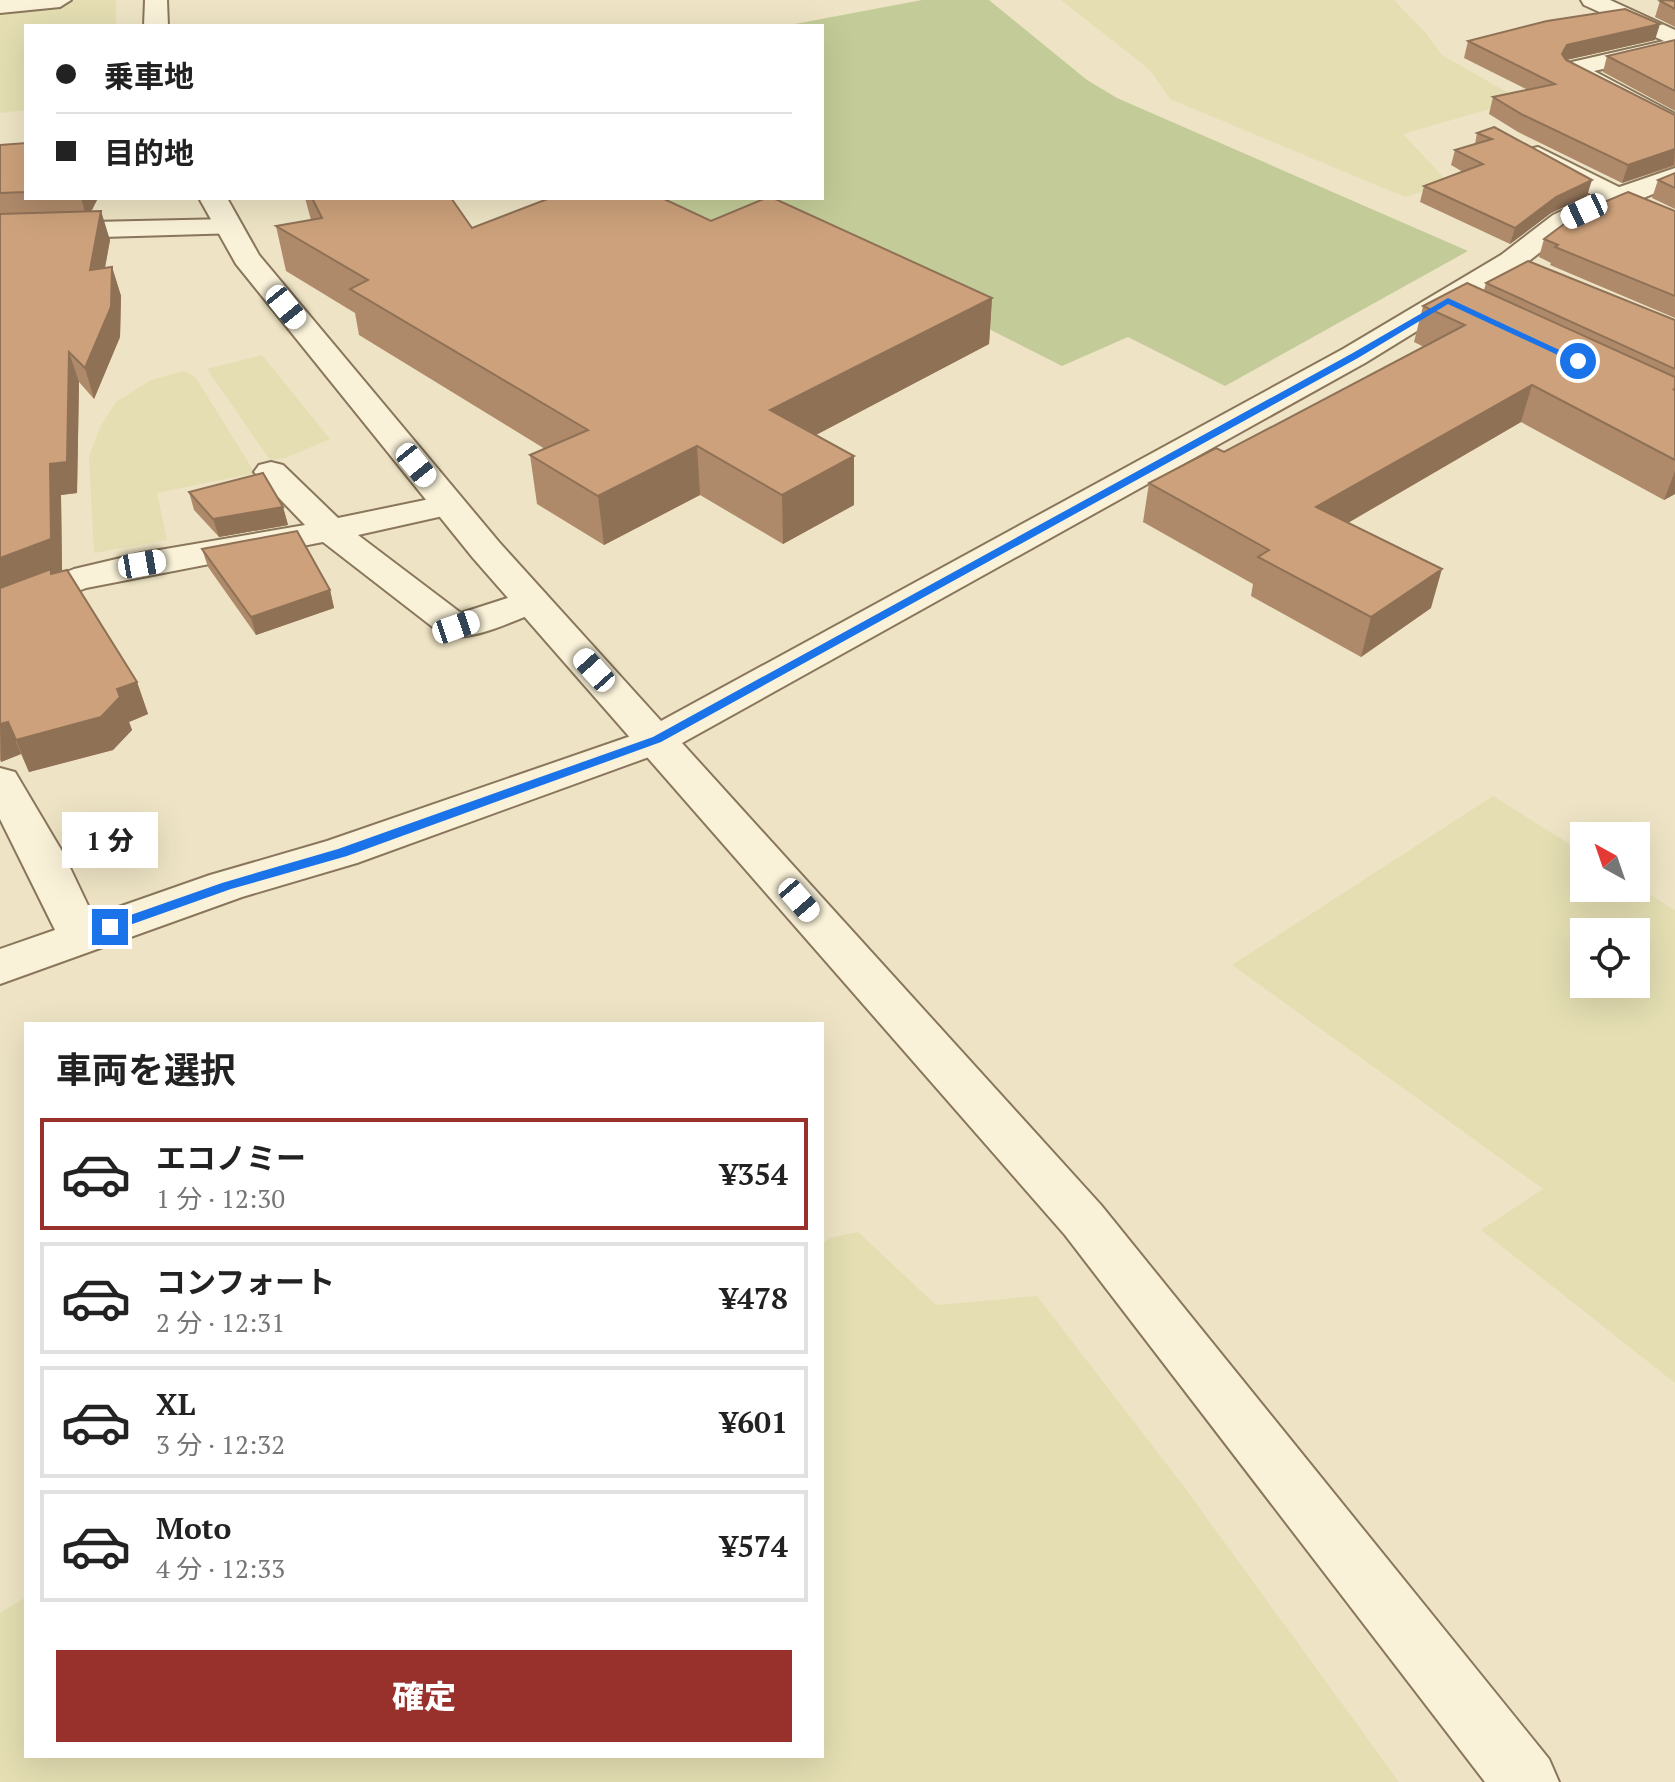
<!DOCTYPE html>
<html lang="ja">
<head>
<meta charset="utf-8">
<style>
	:root { --surface:#fff; --page:#f6f6f6; --text:#222; --muted:#767676; --line:#e0e0e0; --accent:#98302b }
	body { margin:0; font-family:"PT Serif","Noto Sans JP",serif; background:var(--page); color:var(--text); height:100vh; display:flex; flex-direction:column; font-size:30px; white-space:nowrap }
	* { box-sizing:border-box; margin:0 }
	p { font-size:26px; color:var(--muted) }
	.icon { flex:none; width:44px; height:44px; fill:none; stroke:currentColor; stroke-width:2; stroke-linecap:round; stroke-linejoin:round }
	.map { position:relative; flex:1; overflow:hidden }
	.details { position:absolute; left:24px; top:1022px; width:800px; height:736px; display:flex; flex-direction:column; background:var(--surface); border-radius:0px; box-shadow:0 8px 32px #0002 }
	.details>* { flex:none }
	.top-card { position:absolute; left:24px; top:24px; width:800px; height:176px; border-radius:0px; box-shadow:0 8px 32px #0002; display:grid; align-content:center; height:176px; padding:0 32px; background:var(--surface) }
	.needle { width:52px; rotate:320deg }
	.fabs { position:absolute; left:1570px; top:822px; display:grid; gap:16px }
	.fabs a { display:grid; place-items:center; width:80px; height:80px; border-radius:0px; background:var(--surface); box-shadow:0 8px 32px #0002; font-size:40px }
	.end { position:absolute; width:36px; height:36px; margin:-18px; border:10px solid #1a73e8; background:#fff; box-shadow:0 0 0 4px #fff }
	.from { border-radius:50% }
	.bubble { position:absolute; height:56px; border-radius:0px; background:var(--surface); box-shadow:0 8px 32px #0002; font-size:26px; font-weight:800; line-height:56px; text-align:center }
	.car { position:absolute; width:24px; height:48px; margin:-24px -12px; border-radius:10px; box-shadow:0 0 6px 2px #0007; background:linear-gradient(#fff 24%,#345 0 40%,#fff 0 76%,#345 0 86%,#fff 0) }
	.top-card b { display:flex; align-items:center; gap:28px; height:76px; font-size:30px }
	.top-card b+b { border-top:2px solid var(--line) }
	.top-card i { width:20px; height:20px; background:var(--text) }
	ul { padding:0; list-style:none }
	li { display:flex; align-items:center; gap:24px; height:112px; margin:0 16px 12px; padding:0 16px; border:4px solid var(--line); border-radius:0px }
	li div { flex:1 }
	li b { display:block; font-size:30px }
	li em { font-style:normal; font-weight:800 }
	li.active { border-color:var(--accent) }
	li>.icon { width:72px; height:72px; stroke-width:1.5 }
	h2 { padding:0 32px; font-size:36px; line-height:96px }
	.action { display:flex; gap:16px; margin-top:auto; padding:16px 32px }
	.action a { flex:1; height:92px; border-radius:0px; background:var(--accent); color:#fff; font-size:32px; font-weight:800; line-height:92px; text-align:center }
	.map>svg:first-child { display:block }
	.farmland { fill:#e4deb2; fill-rule:evenodd }
	.green { fill:#c3cc98 }
	.lines { fill:none; stroke-linecap:round; stroke-linejoin:round }
	.minor-casing { stroke:#89765b; stroke-width:4 }
	.tertiary-casing { stroke:#89765b; stroke-width:4 }
	.minor { fill:#f9f1d8; fill-rule:evenodd }
	.tertiary { fill:#f9f1d8; fill-rule:evenodd }
	.wall { fill:#af8a6a }
	.shaded-wall { fill:#8f7156 }
	.building { fill:#cca17b; stroke:#8f7156; stroke-width:2 }
	.route { fill:#1a73e8 }
</style>
</head>
<body>
<div class="map">
<svg width="1675" height="1782" viewBox="0 0 1675 1782">
	<rect width="100%" height="100%" fill="#eee4c5"/>
	<path class="farmland" d="M74,0H116V26H26V110L0,113V10Z
		M1061,0H1394L1425,32L1442,55L1521,100L1403,134L1450,184L1405,197L1170,99L1150,70Z
		M262,355L330,439L285,458L270,460L207,369Z
		M185,371L196,378L255,473L157,493L167,540L94,553L89,456L100,427L116,402L151,380Z
		M1493,796L1584,853V888L1636,886L1675,910V1383L1481,1230L1543,1189L1232,965ZM1636,932V984H1584V932Z
		M858,1232L936,1305L1037,1296L1185,1488L1399,1782H0V1613L26,1597V1756H822V1244L830,1238Z"/>
	<path class="green" d="M922,0H989L1087,80L1117,98L1468,251L1225,386L1128,337L1062,366L790,228L703,259L573,198H822V26H784Z"/>
	<g class="lines">
		<defs>
			<path id="minor" d="M0,0H71L60,7L0,13Z
				M1581,0H1610L1675,30V53L1594,71L1675,114V132L1563,74L1560,69L1563,64L1664,41L1584,5Z
				M1538,147L1627,191L1631,197L1627,203H1607L1529,161L1525,155L1529,149Z
				M229,219L239,221L243,227L239,233L0,240V224Z
				M271,462L283,465L338,518L449,495L461,498L466,505L461,512L358,535L461,613L532,590L545,593L550,601L545,609C515,619 474,643 443,635L323,542L86,588L0,622V598L74,569L142,553L305,525L254,472L259,465Z
				M657,727L671,731L677,740L671,749L357,863L242,897L0,984V949L55,930L0,819V768L15,772L63,853L93,916L210,875L327,841Z"/>
			<path id="tertiary" d="M145,0H167L168,26H144Z
				M1675,168V185L1573,227L1521,267L1365,363L682,743L1101,1205L1549,1759L1559,1782H1485L1065,1235L473,558L236,264L199,198H227L259,255L499,542L661,721L1343,349L1501,255L1553,215L1596,195Z"/>
		</defs>
		<use href="#minor" class="minor-casing"/>
		<use href="#tertiary" class="tertiary-casing"/>
		<use href="#minor" class="minor"/>
		<use href="#tertiary" class="tertiary"/>
	</g>
	<path class="wall" d="M1660,1H1675V27L1655,17Z
		M1655,40L1566,60L1675,115V166L1622,183L1518,132L1489,114L1493,97L1528,90L1464,58L1468,41Z
		M1675,40V111L1603,72L1607,56Z
		M1494,127L1587,196L1551,213L1510,244L1420,202L1424,186L1463,172L1451,165L1455,150L1475,144L1477,133Z
		M26,143V198H98L91,212L110,240L105,268L112,267L121,296L120,337L94,399L79,382L77,493L61,495L62,570L137,682L148,714L129,722L132,730L113,750L29,772L21,754L1,762L0,760V145Z
		M1675,173V209L1652,198L1658,180Z
		M305,198H451L472,228L711,221L992,298L989,344L816,435L854,456V505L783,544L700,495L604,545L537,504L530,455L545,449L359,335L355,313L286,271L276,226L311,220Z
		M1675,211V318L1550,265L1551,263L1539,257L1544,239Z
		M1486,283L1675,320V494L1664,500L1521,422L1348,523L1431,608L1361,657L1251,596L1253,584L1143,522L1149,483L1224,452L1424,347L1414,342L1423,306L1484,290Z
		M189,492L283,507L288,525L219,537L194,510Z
		M202,549L330,590L334,608L256,635L208,567Z"/>
	<path class="shaded-wall" d="M1660,24L1655,40L1562,61V54L1567,45Z
		M1675,149L1674,165L1622,183L1628,165Z
		M1592,180L1587,196L1551,213L1510,244L1515,228L1556,197Z
		M81,198H98L87,219Z
		M101,211L110,240L99,299L90,270Z
		M112,267L121,296L120,337L94,399L85,368Z
		M992,298L989,344L772,458L770,410Z
		M69,352L79,382L77,493L61,495L62,570L0,595V558L50,464Z
		M1532,385L1521,422L1308,546L1316,507Z
		M697,446L700,495L604,545L598,496Z
		M854,456V505L783,544L782,495Z
		M1675,471V494L1664,500Z
		M283,507L288,525L219,537L213,519Z
		M1442,569L1431,608L1361,657L1371,617Z
		M330,590L334,608L256,635L251,617Z
		M137,682L148,714L129,722L132,730L113,750L29,772L16,740L117,689Z
		M8,722L21,754L1,762L0,724Z"/>
	<path class="building" d="M1665,0L1675,1V9L1660,1Z
		M1625,9L1660,24L1567,45L1562,54L1566,60L1675,115V149L1628,165L1523,115L1493,97L1555,84L1468,41L1547,21Z
		M1675,40V91L1607,56Z
		M1494,127L1592,180L1556,197L1515,228L1424,186L1483,164L1455,150L1492,139L1477,133Z
		M26,143V192L0,193V145Z
		M1675,173V188L1658,180Z
		M1628,192L1675,211V296L1555,247L1558,245L1544,239L1580,212Z
		M312,198H451L472,228L550,198H662L711,221L766,198H773L992,298L770,410L854,456L782,495L697,446L598,496L530,455L588,430L350,289L368,280L276,226L322,218Z
		M101,211L90,270L112,267L111,307L85,368L69,352L67,462L50,464L51,539L0,558V214Z
		M1528,261L1675,320V369L1486,283Z
		M1467,283L1675,377V389H1673L1675,390V460L1532,385L1316,507L1442,569L1371,617L1258,557L1269,550L1149,483L1216,448L1224,452L1465,325L1423,306Z
		M263,473L283,507L213,519L189,492Z
		M297,531L330,590L251,617L202,549Z
		M51,569V574L67,570L137,682L117,689L120,697L101,717L16,740L8,722L0,724V588Z"/>
	<path class="route" d="M1448,298L1583,361L1575,363L1448,304L1358,358L661,742L347,856L231,889L110,932L103,927L105,924L222,883L338,849L653,737L1351,354Z"/>
</svg>
<div class="fabs">
<a><svg class="needle" viewBox="-14 -14 28 28"><path d="M0-13l5 13h-10z" fill="#e53935"/><path d="M0 13l5-13h-10z" fill="#767676"/></svg></a>
<a><svg class="icon" aria-label="locate" viewBox="0 0 24 24"><circle cx="12" cy="12" r="6"/><path d="M12 2v4M12 18v4M2 12h4M18 12h4"/></svg></a>
</div>
<i class="end from" style="left:1578px;top:361px"></i>
<i class="end" style="left:110px;top:927px"></i>
<div class="bubble" style="left:62px;top:812px;width:96px">1 分</div>
<i class="car" style="left:1584px;top:211px;rotate:245deg"></i>
<i class="car" style="left:286px;top:307px;rotate:141deg"></i>
<i class="car" style="left:416px;top:465px;rotate:141deg"></i>
<i class="car" style="left:142px;top:564px;rotate:80deg"></i>
<i class="car" style="left:456px;top:627px;rotate:71deg"></i>
<i class="car" style="left:594px;top:670px;rotate:318deg"></i>
<i class="car" style="left:799px;top:900px;rotate:139deg"></i>
<div class="top-card">
<b><i class="from"></i>乗車地</b>
<b><i></i>目的地</b>
</div>
<section class="details">
<h2>車両を選択</h2>
<ul>
<li class="active"><svg class="icon" aria-label="car" viewBox="0 0 24 24"><path d="M5 17H2v-5l4-1 3-4h7l3 4 3 1v5h-3M9 17h6M6 11h13"/><circle cx="7" cy="17" r="2"/><circle cx="17" cy="17" r="2"/></svg><div><b>エコノミー</b><p>1 分 · 12:30</p></div><em>¥354</em></li>
<li><svg class="icon" aria-label="car" viewBox="0 0 24 24"><path d="M5 17H2v-5l4-1 3-4h7l3 4 3 1v5h-3M9 17h6M6 11h13"/><circle cx="7" cy="17" r="2"/><circle cx="17" cy="17" r="2"/></svg><div><b>コンフォート</b><p>2 分 · 12:31</p></div><em>¥478</em></li>
<li><svg class="icon" aria-label="car" viewBox="0 0 24 24"><path d="M5 17H2v-5l4-1 3-4h7l3 4 3 1v5h-3M9 17h6M6 11h13"/><circle cx="7" cy="17" r="2"/><circle cx="17" cy="17" r="2"/></svg><div><b>XL</b><p>3 分 · 12:32</p></div><em>¥601</em></li>
<li><svg class="icon" aria-label="car" viewBox="0 0 24 24"><path d="M5 17H2v-5l4-1 3-4h7l3 4 3 1v5h-3M9 17h6M6 11h13"/><circle cx="7" cy="17" r="2"/><circle cx="17" cy="17" r="2"/></svg><div><b>Moto</b><p>4 分 · 12:33</p></div><em>¥574</em></li>
</ul>
<div class="action"><a>確定</a></div>
</section>
</div>
</body>
</html>
